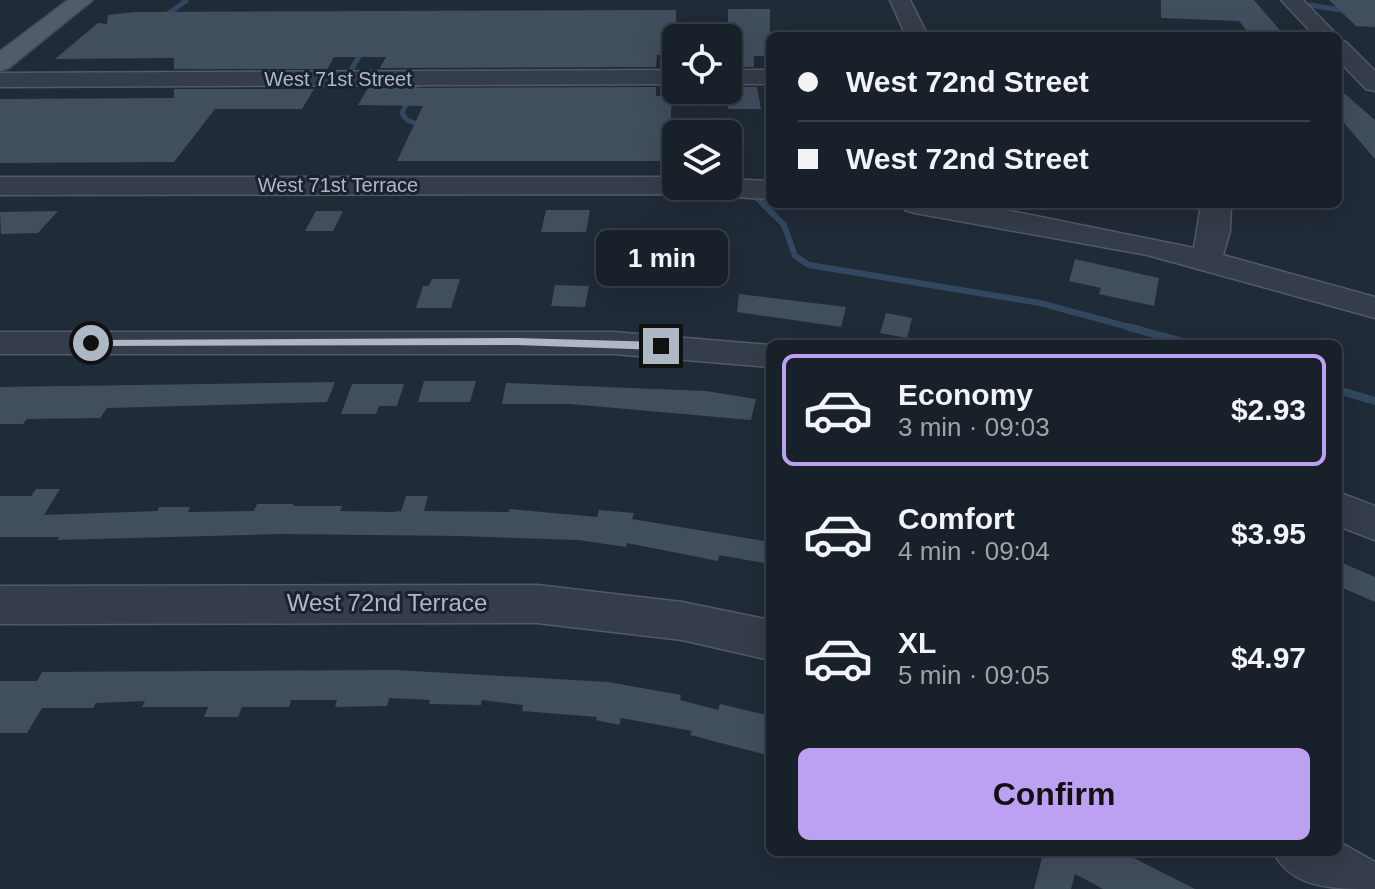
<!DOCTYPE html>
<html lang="en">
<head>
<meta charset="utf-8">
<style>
	:root { --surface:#18202a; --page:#252d36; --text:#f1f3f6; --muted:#9fa3a8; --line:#363e47; --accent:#bca0f2 }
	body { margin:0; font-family:Helvetica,sans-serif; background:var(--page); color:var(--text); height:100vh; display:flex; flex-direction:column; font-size:30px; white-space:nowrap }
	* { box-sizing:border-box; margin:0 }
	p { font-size:26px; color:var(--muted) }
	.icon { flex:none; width:44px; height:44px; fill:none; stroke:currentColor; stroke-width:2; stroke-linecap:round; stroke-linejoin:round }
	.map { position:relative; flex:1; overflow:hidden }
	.side { position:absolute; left:766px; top:340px; width:576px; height:516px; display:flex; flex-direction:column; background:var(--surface); border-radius:12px; box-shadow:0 8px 32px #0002,0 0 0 2px var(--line) }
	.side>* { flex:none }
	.top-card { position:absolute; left:766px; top:32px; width:576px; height:176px; border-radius:12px; box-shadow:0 8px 32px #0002,0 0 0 2px var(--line); display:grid; align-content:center; height:176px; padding:0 32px; background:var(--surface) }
	.tools { position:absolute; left:662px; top:24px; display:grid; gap:16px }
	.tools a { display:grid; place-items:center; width:80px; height:80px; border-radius:12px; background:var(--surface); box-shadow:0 8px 32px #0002,0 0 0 2px var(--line); font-size:40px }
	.end { position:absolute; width:36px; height:36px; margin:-18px; border:10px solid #aeb8c5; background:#111; box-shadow:0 0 0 4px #111 }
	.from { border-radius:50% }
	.bubble { position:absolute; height:56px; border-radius:12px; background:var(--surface); box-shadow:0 8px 32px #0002,0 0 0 2px var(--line); font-size:26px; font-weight:600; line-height:56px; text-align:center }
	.top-card b { display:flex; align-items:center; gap:28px; height:76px; font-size:30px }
	.top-card b+b { border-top:2px solid var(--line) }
	.top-card i { width:20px; height:20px; background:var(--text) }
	ul { padding:14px 0 0; list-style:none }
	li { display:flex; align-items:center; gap:24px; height:112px; margin:0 16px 12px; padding:0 16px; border:4px solid transparent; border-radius:12px }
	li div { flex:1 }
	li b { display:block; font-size:30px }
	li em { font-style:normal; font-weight:600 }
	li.active { border-color:var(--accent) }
	li>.icon { width:72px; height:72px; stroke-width:1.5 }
	.action { display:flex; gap:16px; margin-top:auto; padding:16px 32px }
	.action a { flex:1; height:92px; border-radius:12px; background:var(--accent); color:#111; font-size:32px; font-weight:600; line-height:92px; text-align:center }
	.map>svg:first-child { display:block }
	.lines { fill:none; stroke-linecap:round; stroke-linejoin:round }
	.stream-far2 { stroke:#334760; stroke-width:5 }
	.stream-far1 { stroke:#334760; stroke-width:6 }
	.stream { stroke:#334760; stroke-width:8 }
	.building { fill:#414e5d }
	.minor-casing { stroke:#515b66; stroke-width:3 }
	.major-casing { stroke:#3d4652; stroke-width:3 }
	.minor { fill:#343d49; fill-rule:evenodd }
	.major { fill:#515c69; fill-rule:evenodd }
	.route { fill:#aeb8c5 }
	.labels { text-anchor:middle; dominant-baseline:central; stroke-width:6; stroke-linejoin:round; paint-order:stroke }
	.far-street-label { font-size:20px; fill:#aeb8c5; stroke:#19222d }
	.street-label { font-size:24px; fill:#aeb8c5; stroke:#19222d }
</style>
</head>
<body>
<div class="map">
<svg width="1375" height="889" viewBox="0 0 1375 889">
	<rect width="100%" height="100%" fill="#202b38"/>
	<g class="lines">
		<path class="stream-far2" d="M1310,5L1348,11
			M163,17L186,1
			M351,70L363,50
			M415,86L402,113L407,120L423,126
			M661,127L681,134"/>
		<path class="stream-far1" d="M757,198L784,225L795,256L809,265L1040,303L1136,329"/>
		<path class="stream" d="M1128,327L1191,344
			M1338,390L1375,401"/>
	</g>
	<path class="building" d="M1161,0H1254L1285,36H1251L1239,21L1161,18Z
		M1329,0H1375V27L1356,26Z
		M728,9H770V56H754V67H728Z
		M676,10V55H657L656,67L380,68L386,57H334L327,69H174V58L55,59L98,23L107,24L108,15L135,12Z
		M656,87V96H672L668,161H397L423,106L358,105L368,88Z
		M728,87H757L761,109H728Z
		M1338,88L1375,120V159L1338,116Z
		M174,89H314L302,109H215L174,162L0,163V99L174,98Z
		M546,210H590L586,232H541Z
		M58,211L38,233L1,234L0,212Z
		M316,211H343L333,231H305Z
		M1075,259L1159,278L1154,306L1099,294L1101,288L1069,281Z
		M432,279H460L451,308H416L423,286H429Z
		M555,285L589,286L585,307L551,306Z
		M739,294L846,307L841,327L737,312Z
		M886,313L912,318L907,338L880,333Z
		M424,381H476L470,402H418Z
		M335,382L327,402L107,408L100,418L27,419L23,424H0V387Z
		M506,383L706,391L756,399L751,420L570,404H502Z
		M352,384H404L397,406H379L376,414H341Z
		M36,489H60L44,515L158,511L159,507H190L188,512L254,511L257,504H294L293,506H342L340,511L392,512L401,511L406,496H428L424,511L509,512V509L597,517L599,510L634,513L632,519L770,542V564L719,555L718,561L627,543L626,547L578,540L460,536L282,534L57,540L59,537H0V496H31Z
		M1338,561L1375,577V602L1338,586Z
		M396,670L608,682L681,695L680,700L718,710L720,704L770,716V744L767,755L690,735L692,731L621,718L619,725L596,720L597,717L522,711L523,705L482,700L481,705L429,704L430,700L389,698L387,706L335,707L337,700H291L289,707H242L238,717H204L208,707H142L145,701L96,703L93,708H42L27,733H0V681H37L42,672Z
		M1031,852H1122L1195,889H1103L1075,874L1071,889H1034L1042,858Z"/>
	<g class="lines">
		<defs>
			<path id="minor" d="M890,0H910L928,36H906Z
				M1281,0H1303L1338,36H1315Z
				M1338,40L1346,42L1375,71V91L1366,89L1338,60Z
				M676,70V84L0,87V73Z
				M728,70H770V84H728Z
				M0,177H676V186H728V179L770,181V199L680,194L0,195Z
				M900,204H976L1194,248L1201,204H1231L1230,231L1223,255L1375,297V318L1147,255L915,213L905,210Z
				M0,332H614L770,345V367L614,354H0Z
				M1338,492L1375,506V540L1338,526Z
				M537,585L682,602L770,620V660L682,640L537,623L0,624V586Z
				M1338,841L1375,862V889C1332,889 1293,889 1273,852H1338Z"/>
			<path id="major" d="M68,0H93L9,68L0,71V51Z"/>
		</defs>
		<use href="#minor" class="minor-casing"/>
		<use href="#major" class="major-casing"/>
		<use href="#minor" class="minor"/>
		<use href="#major" class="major"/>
	</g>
	<path class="route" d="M516,338L661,342L666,346L661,350L516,345L91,346L85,343L91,340Z"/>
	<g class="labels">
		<g class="far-street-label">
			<text x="338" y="79">West 71st Street</text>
			<text x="338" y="185">West 71st Terrace</text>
		</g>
		<g class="street-label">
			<text x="387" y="602">West 72nd Terrace</text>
		</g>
	</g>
</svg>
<div class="tools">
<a><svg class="icon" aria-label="locate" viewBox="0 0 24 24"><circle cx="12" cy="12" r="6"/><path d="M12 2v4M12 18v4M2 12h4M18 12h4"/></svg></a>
<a><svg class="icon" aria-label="layers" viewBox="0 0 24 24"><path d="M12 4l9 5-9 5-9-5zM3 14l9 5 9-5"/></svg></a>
</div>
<i class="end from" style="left:91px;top:343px"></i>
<i class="end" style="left:661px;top:346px"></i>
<div class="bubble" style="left:596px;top:230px;width:132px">1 min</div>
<div class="top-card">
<b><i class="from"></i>West 72nd Street</b>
<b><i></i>West 72nd Street</b>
</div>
<section class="side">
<ul>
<li class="active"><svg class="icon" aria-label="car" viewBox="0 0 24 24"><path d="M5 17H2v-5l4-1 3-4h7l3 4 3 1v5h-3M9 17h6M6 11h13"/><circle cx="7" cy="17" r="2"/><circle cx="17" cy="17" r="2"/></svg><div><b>Economy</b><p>3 min · 09:03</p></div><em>$2.93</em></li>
<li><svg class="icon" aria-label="car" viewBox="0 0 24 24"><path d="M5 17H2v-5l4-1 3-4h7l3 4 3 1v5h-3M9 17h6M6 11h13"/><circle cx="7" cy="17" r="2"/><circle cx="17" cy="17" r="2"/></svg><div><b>Comfort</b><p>4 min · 09:04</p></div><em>$3.95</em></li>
<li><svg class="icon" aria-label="car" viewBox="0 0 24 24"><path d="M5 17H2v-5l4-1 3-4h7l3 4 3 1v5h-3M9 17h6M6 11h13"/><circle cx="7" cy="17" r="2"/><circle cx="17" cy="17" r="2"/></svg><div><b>XL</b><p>5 min · 09:05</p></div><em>$4.97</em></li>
</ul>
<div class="action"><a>Confirm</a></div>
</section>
</div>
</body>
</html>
